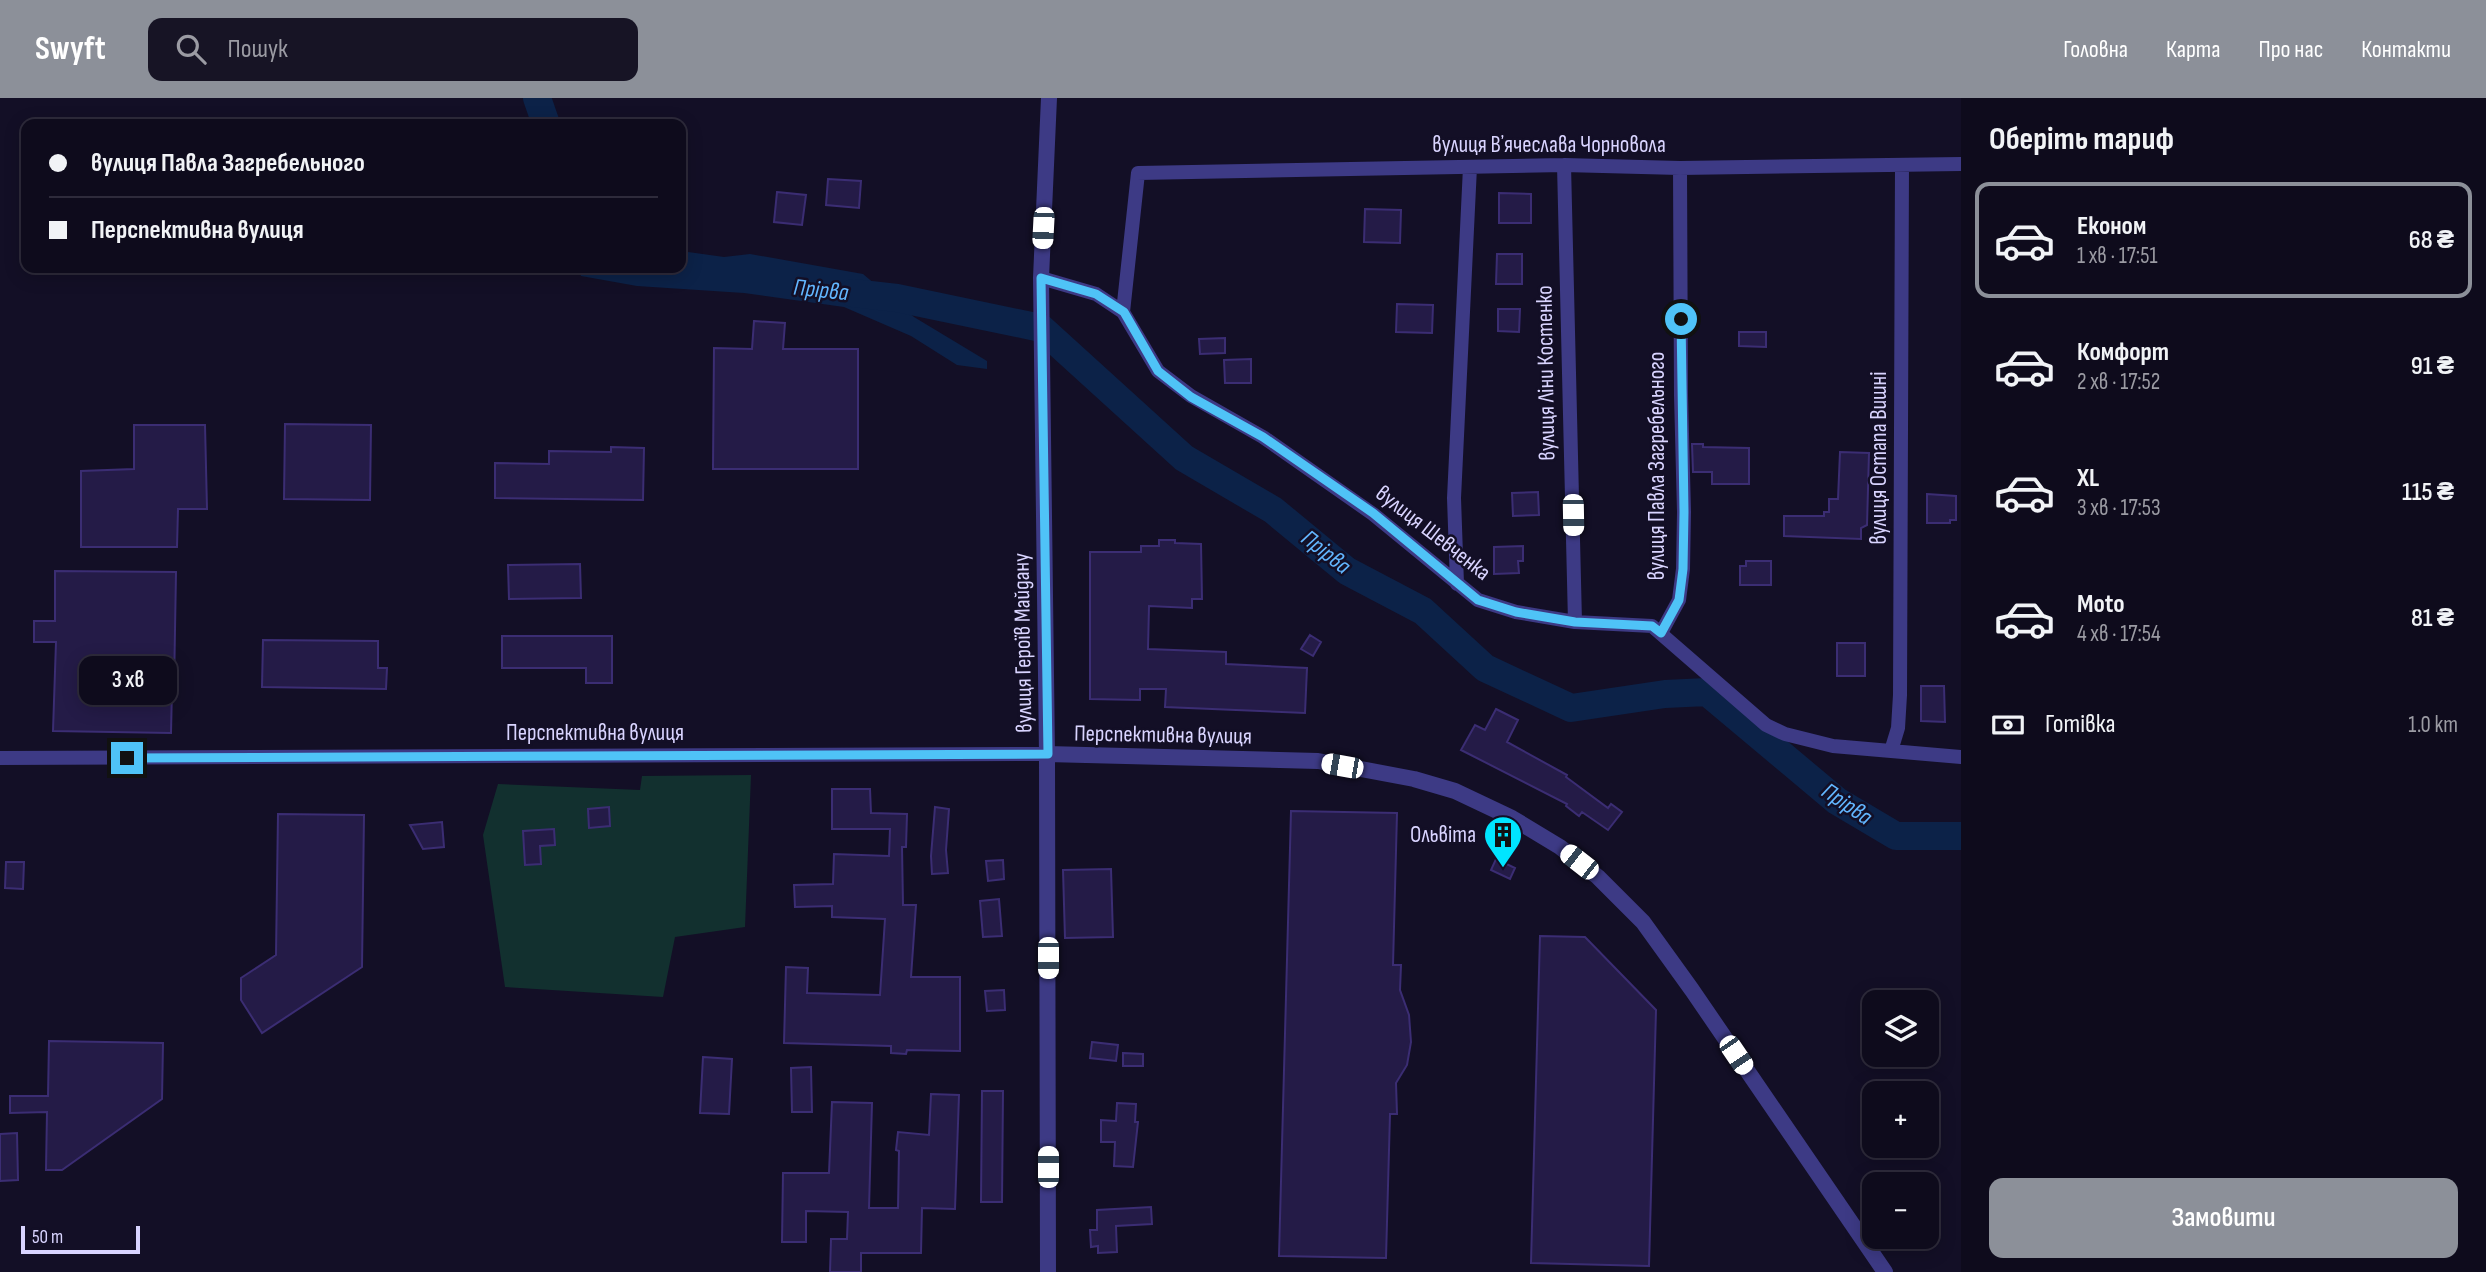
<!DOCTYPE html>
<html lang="uk">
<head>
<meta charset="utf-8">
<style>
	:root { --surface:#0e0b1c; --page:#171425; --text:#f1f3f6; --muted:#9b9ba3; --line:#2e2b3b; --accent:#8c9099 }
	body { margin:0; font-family:"Sofia Sans Condensed",sans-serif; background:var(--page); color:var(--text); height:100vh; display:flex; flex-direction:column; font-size:26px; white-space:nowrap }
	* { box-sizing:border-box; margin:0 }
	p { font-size:23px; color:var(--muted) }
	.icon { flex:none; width:38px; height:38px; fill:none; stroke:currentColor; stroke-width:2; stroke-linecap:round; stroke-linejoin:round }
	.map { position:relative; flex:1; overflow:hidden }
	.details { display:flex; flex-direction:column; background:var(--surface); width:525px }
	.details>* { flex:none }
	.banner { position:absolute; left:21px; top:21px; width:665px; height:154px; border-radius:14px; box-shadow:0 4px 18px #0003,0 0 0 2px var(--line); display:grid; align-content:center; height:154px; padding:0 28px; background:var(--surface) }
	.controls { position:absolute; left:1862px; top:892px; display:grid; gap:14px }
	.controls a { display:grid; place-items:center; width:77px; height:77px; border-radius:14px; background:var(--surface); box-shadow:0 4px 18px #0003,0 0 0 2px var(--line); font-size:35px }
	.scale { position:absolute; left:21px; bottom:18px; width:119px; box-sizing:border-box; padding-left:7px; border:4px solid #d9d4ff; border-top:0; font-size:19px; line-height:24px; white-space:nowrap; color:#d9d4ff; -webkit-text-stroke:5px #130f26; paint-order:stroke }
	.end { position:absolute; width:32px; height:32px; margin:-16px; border:9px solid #4fc3f7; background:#111; box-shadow:0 0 0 4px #111 }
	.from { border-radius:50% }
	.bubble { position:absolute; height:49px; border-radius:14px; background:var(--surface); box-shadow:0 4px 18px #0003,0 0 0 2px var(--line); font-size:23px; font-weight:600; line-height:49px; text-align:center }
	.car { position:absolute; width:21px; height:42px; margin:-21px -10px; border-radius:9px; box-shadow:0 0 5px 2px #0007; background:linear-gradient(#fff 24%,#345 0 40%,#fff 0 76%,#345 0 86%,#fff 0) }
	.banner b { display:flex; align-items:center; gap:24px; height:66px; font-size:26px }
	.banner b+b { border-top:2px solid var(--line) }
	.banner i { width:18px; height:18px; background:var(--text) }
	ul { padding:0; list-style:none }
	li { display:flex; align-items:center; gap:21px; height:116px; margin:0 14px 10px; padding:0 14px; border:4px solid transparent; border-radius:14px }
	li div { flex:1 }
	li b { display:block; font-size:26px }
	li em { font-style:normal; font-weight:600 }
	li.current { border-color:var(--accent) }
	li>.icon { width:63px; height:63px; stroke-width:1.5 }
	h2 { padding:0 28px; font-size:32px; line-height:84px }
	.pay { display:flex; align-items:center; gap:18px; height:77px; padding:0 28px; font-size:26px }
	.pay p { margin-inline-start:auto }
	.cta { display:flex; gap:14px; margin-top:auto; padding:14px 28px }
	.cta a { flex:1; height:80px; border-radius:14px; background:var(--accent); color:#fff; font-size:28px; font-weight:600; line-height:80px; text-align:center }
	header { display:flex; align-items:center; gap:42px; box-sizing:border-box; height:98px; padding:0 35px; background:var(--accent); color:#fff }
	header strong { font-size:33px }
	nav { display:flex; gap:38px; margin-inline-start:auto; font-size:24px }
	.search { width:490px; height:63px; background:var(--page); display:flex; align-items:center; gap:18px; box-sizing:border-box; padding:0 24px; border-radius:14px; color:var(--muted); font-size:26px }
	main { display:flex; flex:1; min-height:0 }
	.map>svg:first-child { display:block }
	.green { fill:#12302f }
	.water { fill:#0c2248 }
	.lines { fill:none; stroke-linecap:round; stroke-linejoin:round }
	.river { stroke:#0c2248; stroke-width:28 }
	.building { fill:#241b47; stroke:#3b2d73; stroke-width:2 }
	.minor { stroke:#3d3a85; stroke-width:14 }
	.tertiary { stroke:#3d3a85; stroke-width:16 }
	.route { stroke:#4fc3f7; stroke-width:9 }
	.labels { text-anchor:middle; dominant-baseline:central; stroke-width:5; stroke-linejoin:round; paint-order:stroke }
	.street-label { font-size:23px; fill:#d9d4ff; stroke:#130f26 }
	.poi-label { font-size:23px; fill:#d9d4ff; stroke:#130f26; text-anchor:end }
	.water-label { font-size:24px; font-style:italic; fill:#62b6ff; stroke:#130f26 }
</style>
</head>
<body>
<header>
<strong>Swyft</strong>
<div class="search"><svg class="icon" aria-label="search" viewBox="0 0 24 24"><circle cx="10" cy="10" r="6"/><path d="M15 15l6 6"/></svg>Пошук</div>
<nav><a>Головна</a><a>Карта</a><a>Про нас</a><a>Контакти</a></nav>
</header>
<main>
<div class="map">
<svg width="1961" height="1174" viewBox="0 0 1961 1174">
	<rect width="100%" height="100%" fill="#130f26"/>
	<path class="green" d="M751,677L745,829L675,839L663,899L505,889L483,737L498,686L640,692L642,678Z"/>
	<path class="water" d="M681,153L724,159L750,156L863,176L914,219L987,263V271L957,267L911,238L844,209L744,195L637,188L581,178L579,170H681Z"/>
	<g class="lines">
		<path class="river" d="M537,0L546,26
			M853,195L897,200L1041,230L1184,360L1273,412L1347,473L1423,513L1485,570L1571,610L1665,596L1707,594L1837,703L1896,738H1961"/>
	</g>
	<path class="building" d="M828,81L861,83L859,110L826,107Z
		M777,94L806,97L802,127L774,124Z
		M1499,95L1531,96V125H1499Z
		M1365,111L1401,112L1400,145L1364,144Z
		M1497,156H1522V186H1496Z
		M1397,206L1433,207L1432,235L1396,234Z
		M1498,211H1520L1519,234L1498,233Z
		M754,223L785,225L783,251H858V371H713L714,250L752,251Z
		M1739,234H1766V249L1739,248Z
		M1225,240V255L1200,256L1199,241Z
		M1251,261V285H1225L1224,262Z
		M285,326L371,327L370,402L284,401Z
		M134,327H205L207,411H178L177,449H81V373L134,371Z
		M1692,346H1703V349L1749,350V386H1712V374H1693Z
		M611,349L644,350L643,402L495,400V365L549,366V353L611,354Z
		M1840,354L1869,355L1867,427L1861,430V441L1784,438V418H1824V414H1829V401H1838Z
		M1538,394L1539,417L1513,418L1512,395Z
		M1927,396L1956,398V422H1950V425H1927Z
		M1159,442H1175V445L1201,446L1202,501H1192V510L1149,508L1148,551L1226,554V566L1307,570L1305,615L1165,609L1166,591H1140V602L1090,601V454H1141V448H1159Z
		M1523,448V463H1518L1519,475L1494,476V449Z
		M1746,463H1771V487H1740V468H1746Z
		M580,466L581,500L509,501L508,467Z
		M55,473L176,474L174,590H172L171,635L53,633L56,544H34V523H55Z
		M1310,537L1321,544L1313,558L1301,551Z
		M502,538H612V585H586V570H502Z
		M263,542L378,543V570H387L386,591L262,589Z
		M1837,545H1865V578H1837Z
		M1921,588H1944L1945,624L1921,623Z
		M1496,611L1518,622L1507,644L1567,677L1566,679L1608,710L1611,706L1622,714L1608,732L1582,714L1579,718L1566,708L1567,706L1461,652L1475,627L1485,632Z
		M832,691H870L871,715L907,716L906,749H902L903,807H916L911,879H960V953L907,952L906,956L891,955V948L784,945L786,869L808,870L807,895L880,897L885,821L832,819V808L795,809L794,787L833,786L834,756L889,758L890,731H832Z
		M609,709L610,728L589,730L588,711Z
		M935,709L949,711L946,752L948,775L932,776L931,758Z
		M1291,713L1397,715L1393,867H1401L1400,892L1409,917L1411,944L1407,967L1396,985L1397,1016H1390L1386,1160L1279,1158Z
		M278,716L364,717L362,869L262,935L241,902V880L276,857Z
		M442,724L444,749L423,751L410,727Z
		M554,731L555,747L540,748L541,766L525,767L523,733Z
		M1496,761L1515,770L1510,781L1491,772Z
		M1003,762L1004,781L988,783L986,763Z
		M6,764H24L23,791L5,790Z
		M1111,771L1113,839L1065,840L1063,772Z
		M999,801L1002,838L983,839L980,803Z
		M1540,838L1585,839L1656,912L1649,1168L1531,1165Z
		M1004,892L1005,912L987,913L985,893Z
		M49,943L163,945L162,1001L62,1072H46L47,1014L10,1015V998H48Z
		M1092,944L1118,947L1116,963L1090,960Z
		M1123,955L1143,956V968H1123Z
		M703,959L732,961L729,1016L700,1015Z
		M811,969L812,1014H792L791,970Z
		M982,993H1003L1002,1104H981Z
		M931,996L959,997L955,1111L922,1110L921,1155H861V1174H830L831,1141H847L848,1114L806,1113V1144H782L783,1075H829L832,1004L872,1005L869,1110H898L899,1053L896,1052L898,1034L929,1037Z
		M1117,1005L1136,1006L1135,1024H1138L1133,1069L1114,1068L1115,1044H1101V1022L1116,1023Z
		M17,1035L18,1082L0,1083V1036Z
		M1151,1109L1152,1126L1116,1128L1117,1154L1098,1155V1148L1091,1149L1090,1132H1097V1112Z"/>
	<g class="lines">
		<path class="minor" d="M1564,67L1575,524
			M1041,180L1096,196L1123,214L1158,273L1191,298L1263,339L1373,416L1478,502L1516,514L1575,524L1652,528L1766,627L1785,636L1833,648L1961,659
			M1123,214L1138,75L1564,67L1680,70L1961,66
			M1457,486L1454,400L1470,69
			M1661,535L1679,502L1683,471L1684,414L1681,297L1680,70
			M1891,653L1898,630L1900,597L1902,67
			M0,660L1047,656"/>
		<path class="tertiary" d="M1047,656L1318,663L1414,681L1455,693L1512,720L1560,749L1598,779L1643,824L1692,892L1885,1174
			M1048,1174L1047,656L1041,180L1049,0"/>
	</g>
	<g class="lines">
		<path class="route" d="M127,660L1048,656L1041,180L1096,196L1124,214L1158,273L1191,299L1263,339L1373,415L1478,502L1516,514L1575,524L1652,528L1661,535L1679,502L1683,471L1684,414L1681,221"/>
	</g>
	<defs>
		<symbol id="building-pin" viewBox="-11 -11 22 30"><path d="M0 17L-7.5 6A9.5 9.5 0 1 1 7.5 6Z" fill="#00e5ff" stroke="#130f26"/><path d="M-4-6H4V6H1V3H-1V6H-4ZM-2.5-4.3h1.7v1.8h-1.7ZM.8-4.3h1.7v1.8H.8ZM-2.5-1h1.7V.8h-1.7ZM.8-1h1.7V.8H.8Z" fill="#111"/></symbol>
	</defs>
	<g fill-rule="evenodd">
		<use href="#building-pin" x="1481" y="715" width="44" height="60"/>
	</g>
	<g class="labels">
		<g class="street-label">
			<text x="1549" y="47">вулиця Вʼячеслава Чорновола</text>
			<text transform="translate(1546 275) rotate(-91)">вулиця Ліни Костенко</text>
			<text transform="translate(1879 360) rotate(-90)">вулиця Остапа Вишні</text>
			<text transform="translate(1657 368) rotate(-90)">вулиця Павла Загребельного</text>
			<text transform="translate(1433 435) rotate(38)">вулиця Шевченка</text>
			<text transform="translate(1023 545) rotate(-91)">вулиця Героїв Майдану</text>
			<text x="595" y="635">Перспективна вулиця</text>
			<text transform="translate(1163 637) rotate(1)">Перспективна вулиця</text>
		</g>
		<g class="poi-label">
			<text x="1476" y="737">Ольвіта</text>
		</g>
		<g class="water-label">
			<text transform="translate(821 192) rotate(6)">Прірва</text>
			<text transform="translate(1326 454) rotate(38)">Прірва</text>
			<text transform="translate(1847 706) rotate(34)">Прірва</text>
		</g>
	</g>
</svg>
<div class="controls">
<a><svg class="icon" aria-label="layers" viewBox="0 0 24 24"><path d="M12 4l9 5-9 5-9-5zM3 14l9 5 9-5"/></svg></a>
<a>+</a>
<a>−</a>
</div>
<div class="scale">50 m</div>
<i class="end from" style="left:1681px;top:221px"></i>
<i class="end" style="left:127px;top:660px"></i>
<div class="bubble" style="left:79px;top:558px;width:98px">3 хв</div>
<i class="car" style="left:1043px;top:130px;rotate:183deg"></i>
<i class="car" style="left:1573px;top:417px;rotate:179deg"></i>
<i class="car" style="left:1342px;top:668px;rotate:280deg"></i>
<i class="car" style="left:1579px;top:764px;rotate:308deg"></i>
<i class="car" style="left:1048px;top:860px;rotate:180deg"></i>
<i class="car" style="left:1736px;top:957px;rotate:146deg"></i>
<i class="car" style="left:1048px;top:1069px;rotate:0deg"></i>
<div class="banner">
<b><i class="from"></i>вулиця Павла Загребельного</b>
<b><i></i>Перспективна вулиця</b>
</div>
</div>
<section class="details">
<h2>Оберіть тариф</h2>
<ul>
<li class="current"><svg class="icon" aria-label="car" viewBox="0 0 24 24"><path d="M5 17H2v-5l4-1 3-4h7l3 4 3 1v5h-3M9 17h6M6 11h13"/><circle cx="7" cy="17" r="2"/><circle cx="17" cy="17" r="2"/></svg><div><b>Економ</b><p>1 хв · 17:51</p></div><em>68 ₴</em></li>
<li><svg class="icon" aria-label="car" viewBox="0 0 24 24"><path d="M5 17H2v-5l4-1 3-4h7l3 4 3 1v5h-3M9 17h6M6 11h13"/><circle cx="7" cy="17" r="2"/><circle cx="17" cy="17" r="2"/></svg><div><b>Комфорт</b><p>2 хв · 17:52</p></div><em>91 ₴</em></li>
<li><svg class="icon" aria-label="car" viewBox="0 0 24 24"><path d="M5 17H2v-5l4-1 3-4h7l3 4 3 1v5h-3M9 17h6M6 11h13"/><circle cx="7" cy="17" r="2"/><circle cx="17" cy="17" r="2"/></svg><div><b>XL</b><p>3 хв · 17:53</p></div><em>115 ₴</em></li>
<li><svg class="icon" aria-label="car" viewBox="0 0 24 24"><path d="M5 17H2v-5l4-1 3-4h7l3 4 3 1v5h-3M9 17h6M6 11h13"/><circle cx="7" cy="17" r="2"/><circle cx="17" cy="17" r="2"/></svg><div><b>Moto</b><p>4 хв · 17:54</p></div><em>81 ₴</em></li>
</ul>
<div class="pay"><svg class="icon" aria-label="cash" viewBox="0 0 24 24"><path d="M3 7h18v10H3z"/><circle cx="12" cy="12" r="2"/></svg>Готівка<p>1.0 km</p></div>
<div class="cta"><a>Замовити</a></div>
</section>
</main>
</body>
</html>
